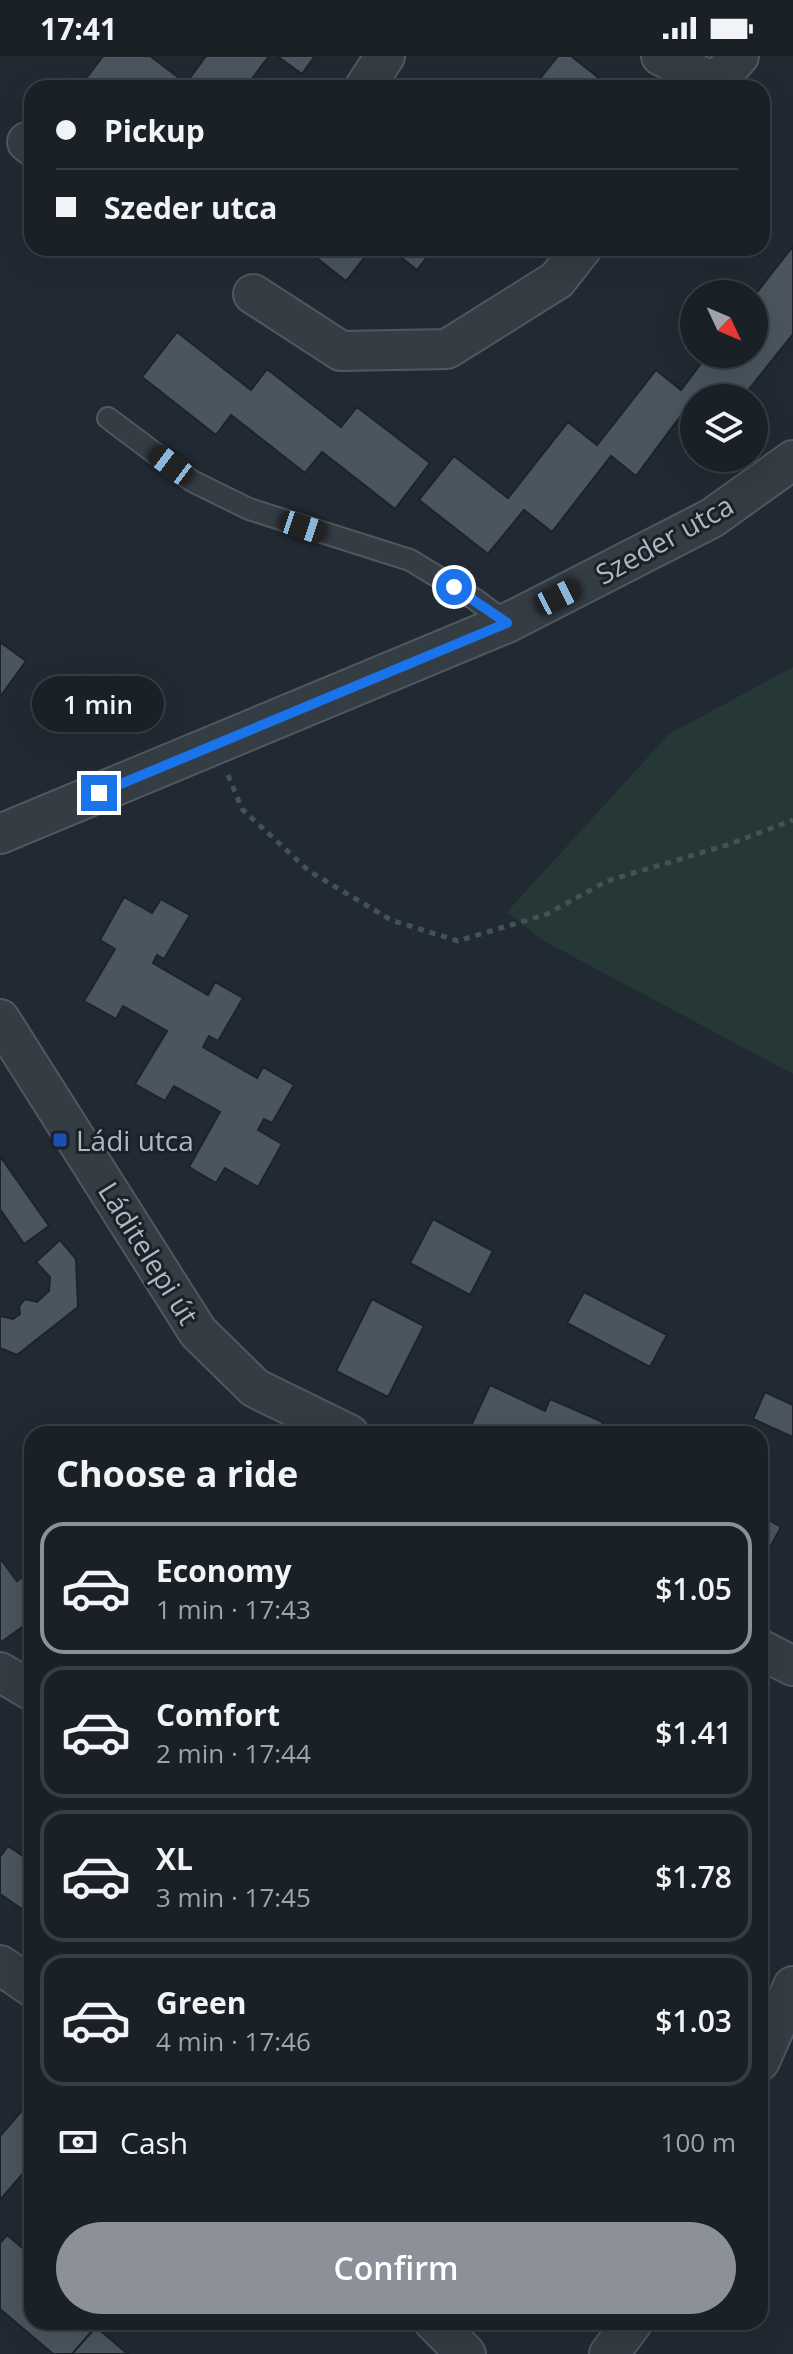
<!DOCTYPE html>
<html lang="en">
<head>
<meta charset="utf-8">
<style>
	:root { --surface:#192026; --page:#262d32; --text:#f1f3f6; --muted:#9fa3a7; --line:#373e43; --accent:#8c9099 }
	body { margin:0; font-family:"Open Sans",sans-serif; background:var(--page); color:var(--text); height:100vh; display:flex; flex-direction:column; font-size:30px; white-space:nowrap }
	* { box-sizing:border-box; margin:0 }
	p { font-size:26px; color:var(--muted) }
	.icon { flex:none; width:44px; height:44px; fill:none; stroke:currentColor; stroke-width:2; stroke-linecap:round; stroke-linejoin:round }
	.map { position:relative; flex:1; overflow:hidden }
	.sheet { position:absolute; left:24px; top:1370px; width:744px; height:904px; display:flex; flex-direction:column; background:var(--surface); border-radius:24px; box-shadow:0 8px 32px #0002,0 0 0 2px var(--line) }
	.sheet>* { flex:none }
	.guide { position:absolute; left:24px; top:24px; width:746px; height:176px; border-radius:24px; box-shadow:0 8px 32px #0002,0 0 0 2px var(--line); display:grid; align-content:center; height:176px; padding:0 32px; background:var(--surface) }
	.needle { width:52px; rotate:134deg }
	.fabs { position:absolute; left:680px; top:224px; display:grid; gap:16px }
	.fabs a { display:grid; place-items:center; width:88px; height:88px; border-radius:50%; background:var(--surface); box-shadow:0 8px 32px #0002,0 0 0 2px var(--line); font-size:40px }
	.end { position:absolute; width:36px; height:36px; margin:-18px; border:10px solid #1a73e8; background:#fff; box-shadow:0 0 0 4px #fff }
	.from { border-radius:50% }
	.bubble { position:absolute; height:56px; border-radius:28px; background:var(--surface); box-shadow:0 8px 32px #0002,0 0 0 2px var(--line); font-size:26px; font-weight:600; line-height:56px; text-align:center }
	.car { position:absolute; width:24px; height:48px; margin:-24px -12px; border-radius:10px; box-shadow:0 0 6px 2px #0007; background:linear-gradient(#222 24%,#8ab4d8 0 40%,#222 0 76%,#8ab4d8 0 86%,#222 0) }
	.guide b { display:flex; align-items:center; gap:28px; height:76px; font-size:30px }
	.guide b+b { border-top:2px solid var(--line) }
	.guide i { width:20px; height:20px; background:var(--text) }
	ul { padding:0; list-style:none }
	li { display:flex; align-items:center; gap:24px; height:132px; margin:0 16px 12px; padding:0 16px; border:4px solid var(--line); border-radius:24px }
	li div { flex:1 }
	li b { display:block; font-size:30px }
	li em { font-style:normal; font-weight:600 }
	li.active { border-color:var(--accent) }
	li>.icon { width:72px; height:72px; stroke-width:1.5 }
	h2 { padding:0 32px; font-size:36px; line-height:96px }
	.pay { display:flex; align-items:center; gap:20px; height:88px; padding:0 32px; font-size:30px }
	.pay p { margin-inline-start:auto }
	.cta { display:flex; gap:16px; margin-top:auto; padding:16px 32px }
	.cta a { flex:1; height:92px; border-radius:48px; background:var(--accent); color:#fff; font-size:32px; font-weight:600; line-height:92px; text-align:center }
	.status { display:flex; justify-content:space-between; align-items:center; height:56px; padding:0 40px; background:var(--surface); direction:ltr }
	.status svg { height:22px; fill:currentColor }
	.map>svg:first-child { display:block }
	.green { fill:#263836 }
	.building { fill:#4a555f; stroke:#1c232a; stroke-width:2 }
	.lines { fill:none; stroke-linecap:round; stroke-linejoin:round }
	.service-casing { stroke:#4f575f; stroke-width:24 }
	.minor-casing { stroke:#4f575f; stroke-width:42 }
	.path { stroke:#435354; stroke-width:5; stroke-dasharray:6 6; stroke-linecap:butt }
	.service { stroke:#343c44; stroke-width:20 }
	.minor { stroke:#343c44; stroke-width:38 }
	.route { stroke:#1a73e8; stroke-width:10 }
	.transit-dot { fill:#1a4fb4; stroke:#1a2128; stroke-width:3 }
	.labels { text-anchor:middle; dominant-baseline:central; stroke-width:6; stroke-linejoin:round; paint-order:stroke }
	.street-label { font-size:28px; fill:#afb7c1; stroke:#1a2128 }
	.poi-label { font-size:28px; fill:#afb7c1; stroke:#1a2128; text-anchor:start }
</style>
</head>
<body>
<div class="status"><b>17:41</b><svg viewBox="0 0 49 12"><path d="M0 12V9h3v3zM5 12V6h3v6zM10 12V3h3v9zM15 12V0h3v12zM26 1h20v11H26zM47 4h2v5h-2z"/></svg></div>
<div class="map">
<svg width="793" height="2298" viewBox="0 0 793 2298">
	<rect width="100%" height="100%" fill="#212a33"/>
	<path class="green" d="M793,611V1018L542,884L507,856L669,678Z"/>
	<path class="building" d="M103,0H150L186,27L206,0H269L245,32H95L85,24Z
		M277,0H315L302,18Z
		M558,0H571L604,26L599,32H532Z
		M793,190V278L742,342H694L636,420L611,400L552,476L524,454L488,498L419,444L454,400L508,442L568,366L597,389L656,314L681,334L708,298H754V240Z
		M304,192H372L346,225Z
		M389,192H434L417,214Z
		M177,276L251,334L267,313L341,371L357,351L430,407L395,453L322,396L305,417L231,359L216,379L142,321Z
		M0,586L26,605L0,641Z
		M124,841L152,857L161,843L190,859L164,903L157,899L153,907L208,939L215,926L243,942L218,985L209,980L203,991L257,1022L263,1011L294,1029L272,1067L264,1063L258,1074L282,1088L258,1131L225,1112L216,1127L189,1111L220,1056L174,1030L165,1045L135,1028L167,975L123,950L116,963L84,945L115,893L100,884Z
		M0,1100L49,1170L24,1188L0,1153Z
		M433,1163L493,1195L470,1239L410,1207Z
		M60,1184L76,1203L78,1251L17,1299L0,1292V1260L13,1263L20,1258L19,1250L25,1243L37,1246L49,1235L50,1221L36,1206Z
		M584,1236L667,1279L650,1311L567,1267Z
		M372,1243L424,1270L388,1341L336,1315Z
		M490,1329L545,1355L550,1343L603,1366L597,1378H467Z
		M765,1336L793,1349V1381L753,1363Z
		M760,1459L781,1471L760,1510Z
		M0,1502L17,1525L29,1516L32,1520V1564L0,1587Z
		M8,1790L32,1806V1860L0,1838V1801Z
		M32,2043V2107L0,2144V2080Z
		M7,2179L32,2200V2266H100L72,2298H53L0,2253V2187Z
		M96,2271L128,2298H72Z"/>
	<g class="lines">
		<defs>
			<path id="service" d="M108,362L192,425L249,453L410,504L476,544L507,567"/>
			<path id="minor" d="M661,0L715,27L739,0
				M364,32L385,0
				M27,86L32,90
				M253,238L341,295L447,293L557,224L582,192
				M0,778L507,567L712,462L793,404
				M0,963L198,1276L255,1332L349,1378
				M760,1593L793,1610
				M0,1616L32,1635
				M0,1909L32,1931
				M760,2005L793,1930
				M434,2266L466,2298
				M609,2298L633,2266"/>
		</defs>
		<use href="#service" class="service-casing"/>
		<use href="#minor" class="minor-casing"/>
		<path class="path" d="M228,719L242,753L309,815L391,864L458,885L547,858L607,825L727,789L793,764"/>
		<use href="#service" class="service"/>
		<use href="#minor" class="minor"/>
	</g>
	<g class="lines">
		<path class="route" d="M99,737L507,567L454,531"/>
	</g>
	<rect class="transit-dot" x="52" y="1076" width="16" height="16" rx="4"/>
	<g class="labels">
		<g class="street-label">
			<text transform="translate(664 483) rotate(-29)">Szeder utca</text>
			<text transform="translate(149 1197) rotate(58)">Láditelepi út</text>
		</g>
		<g class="poi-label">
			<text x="76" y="1084">Ládi utca</text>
		</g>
	</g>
</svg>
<div class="fabs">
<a><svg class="needle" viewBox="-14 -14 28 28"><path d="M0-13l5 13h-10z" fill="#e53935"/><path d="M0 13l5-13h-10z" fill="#9fa3a7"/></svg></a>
<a><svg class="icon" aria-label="layers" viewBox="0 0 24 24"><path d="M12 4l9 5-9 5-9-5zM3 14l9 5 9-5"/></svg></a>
</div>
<i class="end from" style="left:454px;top:531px"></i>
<i class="end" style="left:99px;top:737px"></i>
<div class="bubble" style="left:32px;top:620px;width:132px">1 min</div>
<i class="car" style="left:171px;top:409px;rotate:307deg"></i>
<i class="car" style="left:303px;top:471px;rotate:108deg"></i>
<i class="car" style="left:558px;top:541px;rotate:63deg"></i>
<div class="guide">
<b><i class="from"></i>Pickup</b>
<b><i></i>Szeder utca</b>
</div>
<section class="sheet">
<h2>Choose a ride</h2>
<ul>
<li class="active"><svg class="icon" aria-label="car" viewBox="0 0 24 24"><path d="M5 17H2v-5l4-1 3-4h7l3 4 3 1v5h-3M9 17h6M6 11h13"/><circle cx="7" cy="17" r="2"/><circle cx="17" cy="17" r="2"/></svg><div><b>Economy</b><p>1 min · 17:43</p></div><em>$1.05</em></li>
<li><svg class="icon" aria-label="car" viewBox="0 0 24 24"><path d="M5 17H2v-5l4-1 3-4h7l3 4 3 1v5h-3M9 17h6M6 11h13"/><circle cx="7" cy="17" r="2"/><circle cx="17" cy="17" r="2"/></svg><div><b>Comfort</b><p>2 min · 17:44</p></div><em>$1.41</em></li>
<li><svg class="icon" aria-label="car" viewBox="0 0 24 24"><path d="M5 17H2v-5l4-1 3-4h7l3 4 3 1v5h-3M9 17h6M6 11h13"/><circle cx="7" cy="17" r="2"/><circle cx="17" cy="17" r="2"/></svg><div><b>XL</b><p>3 min · 17:45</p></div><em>$1.78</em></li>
<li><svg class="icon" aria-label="car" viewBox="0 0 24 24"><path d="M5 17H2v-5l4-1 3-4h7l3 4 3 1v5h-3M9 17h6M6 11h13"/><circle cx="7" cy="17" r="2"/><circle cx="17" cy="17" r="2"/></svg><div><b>Green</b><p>4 min · 17:46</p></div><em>$1.03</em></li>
</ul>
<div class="pay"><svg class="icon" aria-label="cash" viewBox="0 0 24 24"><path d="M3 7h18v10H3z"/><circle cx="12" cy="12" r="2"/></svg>Cash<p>100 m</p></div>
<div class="cta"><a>Confirm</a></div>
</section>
</div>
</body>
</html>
